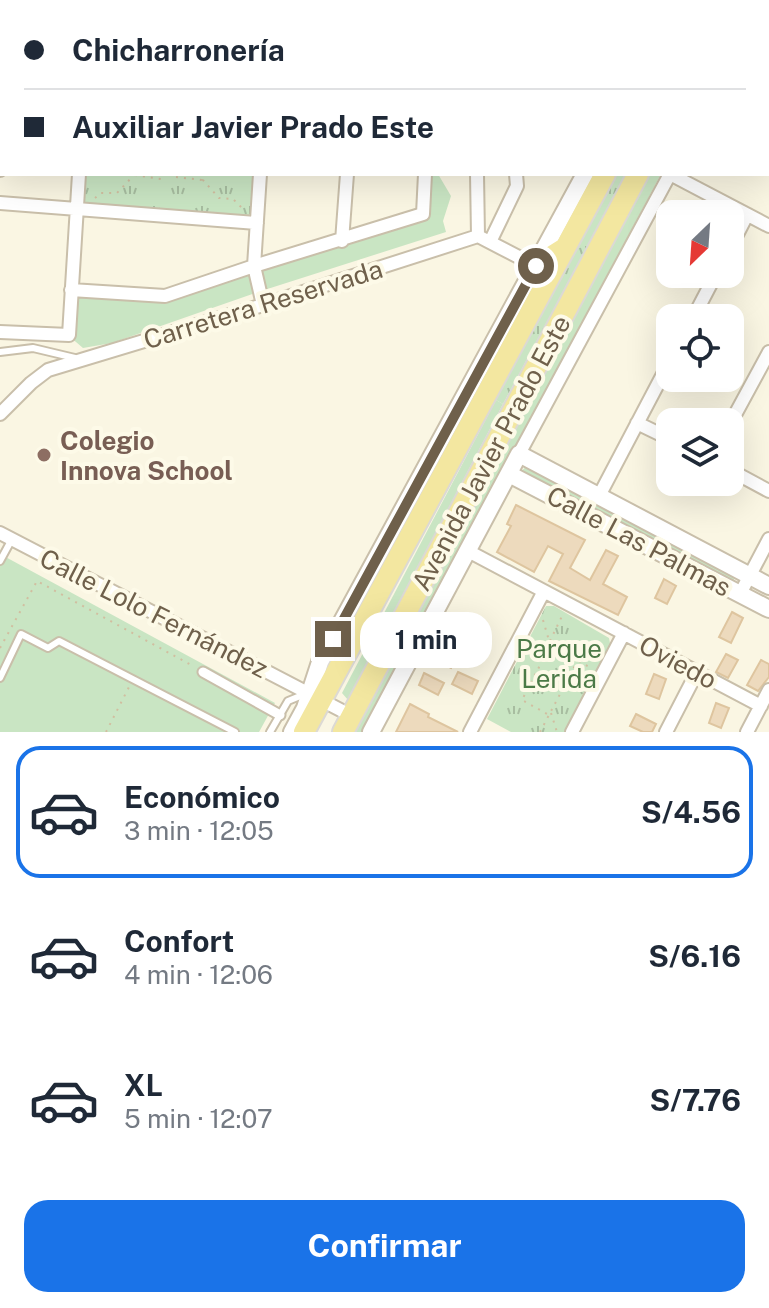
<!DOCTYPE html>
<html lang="es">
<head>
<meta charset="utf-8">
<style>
	:root { --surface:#fff; --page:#f2f2f3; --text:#1f2937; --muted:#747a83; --line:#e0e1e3; --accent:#1a73e8 }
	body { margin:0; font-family:"Public Sans",sans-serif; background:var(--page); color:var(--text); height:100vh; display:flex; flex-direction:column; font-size:30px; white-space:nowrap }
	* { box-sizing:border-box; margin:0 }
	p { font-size:26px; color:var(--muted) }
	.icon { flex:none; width:44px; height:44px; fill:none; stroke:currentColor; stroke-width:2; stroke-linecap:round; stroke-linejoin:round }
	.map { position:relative; height:732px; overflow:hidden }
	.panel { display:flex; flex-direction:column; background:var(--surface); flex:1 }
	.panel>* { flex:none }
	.guide { position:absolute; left:0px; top:0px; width:770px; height:176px; box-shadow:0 8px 32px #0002; display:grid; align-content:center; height:176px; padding:0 24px; background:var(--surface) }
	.needle { width:52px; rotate:205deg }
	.fabs { position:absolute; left:656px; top:200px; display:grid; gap:16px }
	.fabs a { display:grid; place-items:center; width:88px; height:88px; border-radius:16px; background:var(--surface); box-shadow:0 8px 32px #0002; font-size:40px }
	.end { position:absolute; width:36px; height:36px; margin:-18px; border:10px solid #6f604b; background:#fff; box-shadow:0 0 0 4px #fff }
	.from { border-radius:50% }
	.bubble { position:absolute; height:56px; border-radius:24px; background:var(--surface); box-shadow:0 8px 32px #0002; font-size:26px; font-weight:700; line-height:56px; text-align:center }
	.guide b { display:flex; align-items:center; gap:28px; height:76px; font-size:30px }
	.guide b+b { border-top:2px solid var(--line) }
	.guide i { width:20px; height:20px; background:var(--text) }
	ul { padding:14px 0 0; list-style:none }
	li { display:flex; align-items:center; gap:24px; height:132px; margin:0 16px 12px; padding:0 8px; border:4px solid transparent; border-radius:24px }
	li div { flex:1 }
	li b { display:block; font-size:30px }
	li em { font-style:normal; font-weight:700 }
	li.on { border-color:var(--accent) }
	li>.icon { width:72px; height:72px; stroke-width:1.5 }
	.button { display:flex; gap:16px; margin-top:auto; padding:16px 24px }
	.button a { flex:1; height:92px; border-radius:24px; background:var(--accent); color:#fff; font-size:32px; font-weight:700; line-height:92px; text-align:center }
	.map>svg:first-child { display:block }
	.grass { fill:#c9e5c3 }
	.park { fill:url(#park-tufts) }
	.building { fill:#eddabd; stroke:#dec59f; stroke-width:2 }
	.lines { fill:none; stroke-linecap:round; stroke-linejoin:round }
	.service-casing { stroke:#c9bfaa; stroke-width:10 }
	.pedestrian-casing { stroke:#c9bfaa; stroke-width:13 }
	.minor-casing { stroke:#c9bfaa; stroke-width:16 }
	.tertiary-casing { stroke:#c9bfaa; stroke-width:20 }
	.primary-casing { stroke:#dcd9d4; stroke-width:24 }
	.path { stroke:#d1bea0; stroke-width:2; stroke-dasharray:2 6; stroke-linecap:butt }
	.service { stroke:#fff; stroke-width:6 }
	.pedestrian { stroke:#fff; stroke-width:9 }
	.minor { stroke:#fff; stroke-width:12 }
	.tertiary { stroke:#fff; stroke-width:16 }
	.primary { stroke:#f3e7a0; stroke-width:20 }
	.route { stroke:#6f604b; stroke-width:10 }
	.education-dot { fill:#8d6e63; stroke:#fdfae8; stroke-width:3 }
	.labels { text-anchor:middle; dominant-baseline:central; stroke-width:8; stroke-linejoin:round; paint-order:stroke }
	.street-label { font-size:26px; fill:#6f604b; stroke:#fdfae8 }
	.education-label { font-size:26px; font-weight:bold; fill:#785e54; stroke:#fdfae8; text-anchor:start }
	.park-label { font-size:26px; fill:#4b7a47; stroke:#fdfae8 }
</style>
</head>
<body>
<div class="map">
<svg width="769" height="732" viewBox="0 0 769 732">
	<defs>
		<pattern id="park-tufts" width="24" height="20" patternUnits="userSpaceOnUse" patternTransform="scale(2)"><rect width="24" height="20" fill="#c9e5c3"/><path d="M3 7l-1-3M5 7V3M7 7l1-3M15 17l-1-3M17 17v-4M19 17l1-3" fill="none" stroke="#a7bda0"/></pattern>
	</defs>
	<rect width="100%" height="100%" fill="#faf6e3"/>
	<path class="grass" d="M425,174H438L451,196L443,221L446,232L258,292L112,343L83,348L69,336L71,290L166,296L422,214Z
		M649,174H661L365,732H354Z
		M496,400L503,404L348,700L342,693Z
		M527,466L733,576L735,583L519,473Z
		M0,554L275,703L259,732H0Z"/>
	<path class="park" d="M79,174H260L257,223L77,209Z
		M614,174H626L503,404L496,400Z
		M546,606H554L609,638L611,648L565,732H511L487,719Z"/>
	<path class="building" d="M516,505L585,540L570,568L590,580L606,550L618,556L603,584L627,597L618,615L549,581L563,554L548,546L534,572L497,552L511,526L507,524Z
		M664,579L676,586L667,604L655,598Z
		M732,612L743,618L731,643L719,637Z
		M437,647L457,656L451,668L432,659Z
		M726,654L738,660L728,678L716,672Z
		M761,660L769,664V677L758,691L747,685Z
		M458,672L478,681L472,694L452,684Z
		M424,673L444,683L438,695L419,685Z
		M654,674L666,679L659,699L646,694Z
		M716,703L729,708L721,728L709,723Z
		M410,704L429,714L428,717L458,732H396Z
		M636,714L656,724L652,732H643L630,726Z"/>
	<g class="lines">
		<defs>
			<path id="service" d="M0,352L33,348L75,358
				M0,561L12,539
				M0,678L21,634L48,648L59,641L235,732
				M270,732L288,701L305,694"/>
			<path id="pedestrian" d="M203,672L280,715"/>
			<path id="minor" d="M473,0V2
				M580,0L584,2
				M12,2V0
				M90,2V0
				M176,2V0
				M270,2L271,0
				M359,2V0
				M434,2V0
				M510,2V0
				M765,2L766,0
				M768,35H769
				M768,134H769
				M0,170L2,141
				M260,174L254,266L263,305
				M477,174L478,236
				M670,174L769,226
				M0,203L257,223
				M342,241L347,174
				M490,242L517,186L516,174
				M730,248L747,215
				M71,290L165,296L254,266L423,214L425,174
				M693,318L716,274
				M0,332L69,335L79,174
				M0,414L31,383L48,370L263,305L478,236L536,266
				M637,423L670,439
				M730,424L769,352
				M519,454L670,174
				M730,470L769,491
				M599,496L670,361
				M0,533L352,716
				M468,551L761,706
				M740,594L769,539
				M470,732L544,591
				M572,732L624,633
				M666,732L697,672
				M747,732L769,690"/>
			<path id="tertiary" d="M679,2L681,0
				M509,474L769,609
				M292,732L305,708L320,662L585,174
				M371,732L519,454L769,586"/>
			<path id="primary" d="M698,2L699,0
				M736,2L738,0
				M536,266L563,249
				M304,732L605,174
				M343,732L638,174"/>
		</defs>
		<use href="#service" class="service-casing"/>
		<use href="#pedestrian" class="pedestrian-casing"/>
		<use href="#minor" class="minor-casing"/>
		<use href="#tertiary" class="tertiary-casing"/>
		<use href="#primary" class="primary-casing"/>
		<path class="path" d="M209,174L203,180L219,198L233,199L245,211
			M135,175L161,179
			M176,177L202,180
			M95,198L101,193H117L135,174
			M543,620L550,644
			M550,641L563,614
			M0,648L37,581L193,666
			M579,661L591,668
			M551,713L557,732
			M106,732L129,687
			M540,732L578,660L550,646L522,700L549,715"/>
		<use href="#service" class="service"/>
		<use href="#pedestrian" class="pedestrian"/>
		<use href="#minor" class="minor"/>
		<use href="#tertiary" class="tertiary"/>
		<use href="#primary" class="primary"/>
	</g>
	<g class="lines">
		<path class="route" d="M333,639L536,266"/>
	</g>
	<circle class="education-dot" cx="44" cy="455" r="8"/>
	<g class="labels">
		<g class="street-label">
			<text transform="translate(263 304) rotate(-17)">Carretera Reservada</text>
			<text transform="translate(491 453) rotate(-62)">Avenida Javier Prado Este</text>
			<text transform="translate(639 541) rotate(28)">Calle Las Palmas</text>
			<text transform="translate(154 613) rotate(27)">Calle Lolo Fernández</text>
			<text transform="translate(678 662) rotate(28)">Oviedo</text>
		</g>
		<g class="education-label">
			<text x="60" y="440">Colegio<tspan x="60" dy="30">Innova School</tspan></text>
		</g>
		<g class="park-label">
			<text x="559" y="648">Parque<tspan x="559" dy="30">Lerida</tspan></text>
		</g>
	</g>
</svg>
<div class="fabs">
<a><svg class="needle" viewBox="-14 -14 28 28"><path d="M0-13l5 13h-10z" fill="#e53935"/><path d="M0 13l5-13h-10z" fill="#747a83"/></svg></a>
<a><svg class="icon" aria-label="locate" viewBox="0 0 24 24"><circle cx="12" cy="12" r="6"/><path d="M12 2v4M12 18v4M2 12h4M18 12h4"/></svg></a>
<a><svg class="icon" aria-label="layers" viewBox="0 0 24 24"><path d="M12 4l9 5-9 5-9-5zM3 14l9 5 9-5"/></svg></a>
</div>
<i class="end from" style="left:536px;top:266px"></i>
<i class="end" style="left:333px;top:639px"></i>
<div class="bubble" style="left:360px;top:612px;width:132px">1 min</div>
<div class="guide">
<b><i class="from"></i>Chicharronería</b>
<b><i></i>Auxiliar Javier Prado Este</b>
</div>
</div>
<section class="panel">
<ul>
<li class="on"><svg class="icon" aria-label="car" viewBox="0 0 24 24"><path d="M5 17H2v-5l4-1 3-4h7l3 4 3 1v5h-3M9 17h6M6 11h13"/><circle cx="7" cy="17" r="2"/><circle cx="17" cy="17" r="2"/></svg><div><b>Económico</b><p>3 min · 12:05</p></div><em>S/4.56</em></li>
<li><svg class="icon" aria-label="car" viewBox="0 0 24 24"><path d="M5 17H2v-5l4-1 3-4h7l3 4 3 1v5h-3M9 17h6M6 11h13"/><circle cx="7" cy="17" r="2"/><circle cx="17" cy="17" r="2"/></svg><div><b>Confort</b><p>4 min · 12:06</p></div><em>S/6.16</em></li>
<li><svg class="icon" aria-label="car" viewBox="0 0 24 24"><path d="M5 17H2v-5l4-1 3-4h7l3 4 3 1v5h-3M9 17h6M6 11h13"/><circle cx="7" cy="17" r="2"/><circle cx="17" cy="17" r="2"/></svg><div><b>XL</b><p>5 min · 12:07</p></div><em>S/7.76</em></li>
</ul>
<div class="button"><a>Confirmar</a></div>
</section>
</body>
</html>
